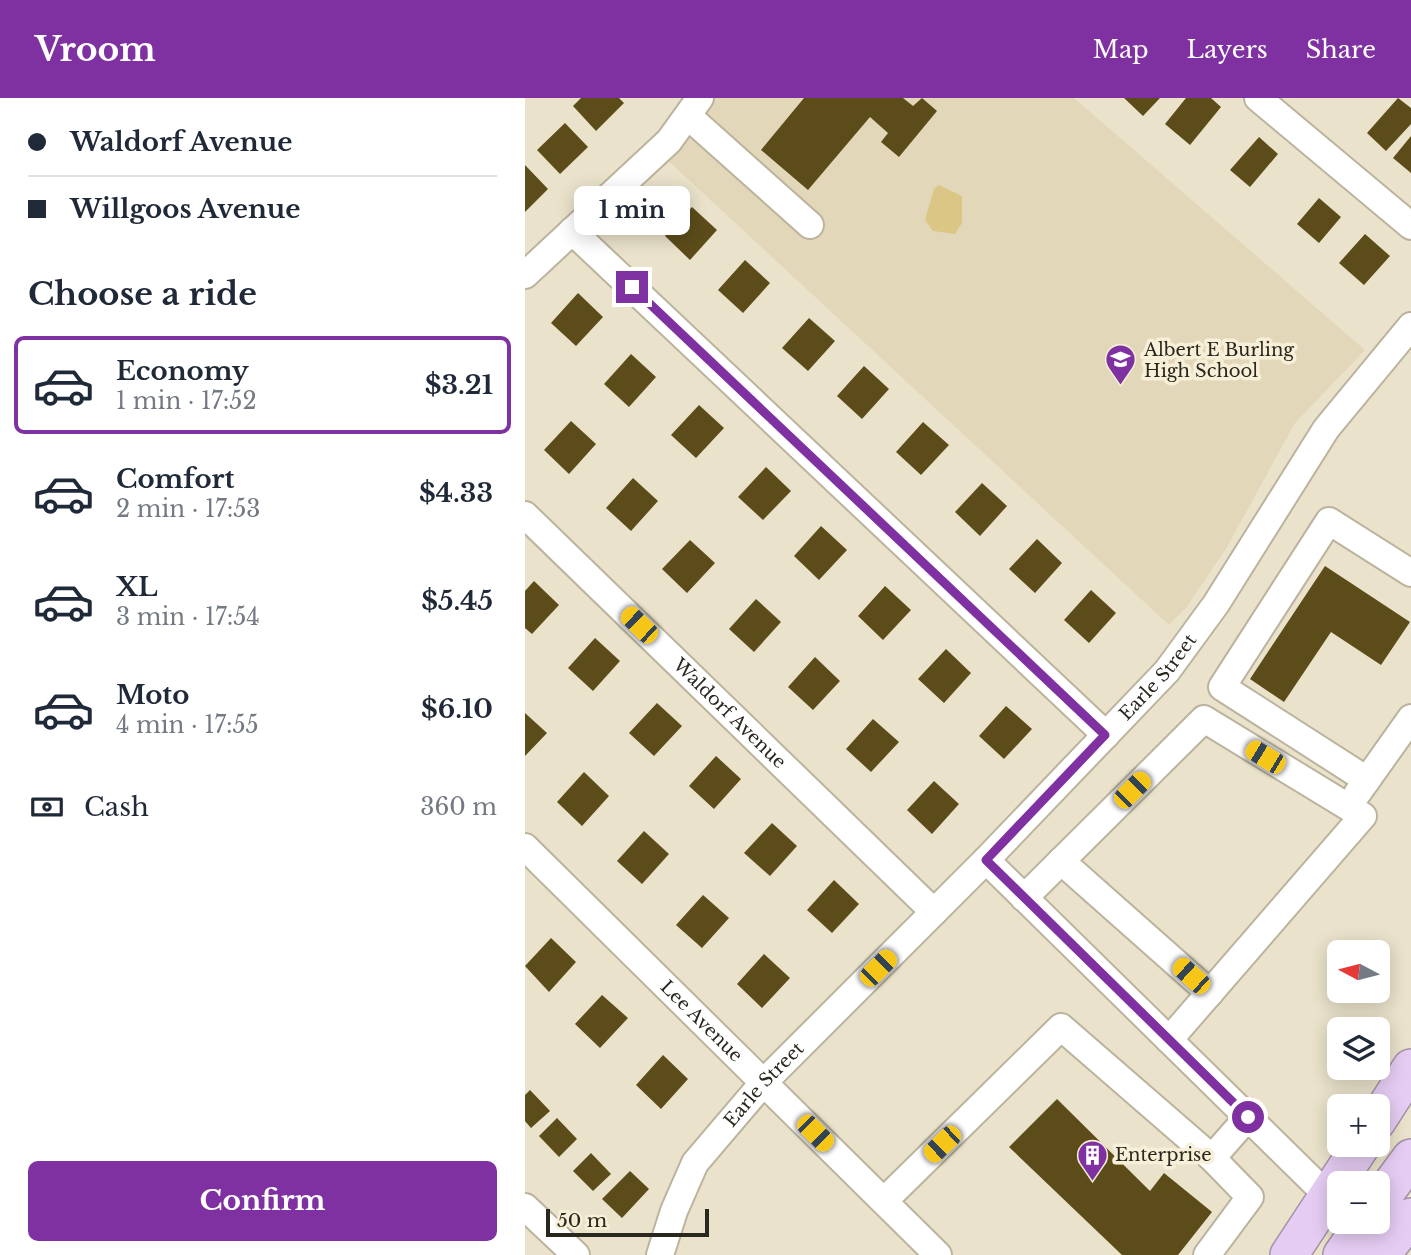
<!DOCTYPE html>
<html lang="en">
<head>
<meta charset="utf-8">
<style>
	:root { --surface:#fff; --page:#f2f2f3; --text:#1f2937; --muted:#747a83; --line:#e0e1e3; --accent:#7f31a1 }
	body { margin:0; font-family:"Libre Baskerville",serif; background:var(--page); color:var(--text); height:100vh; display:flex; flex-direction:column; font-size:26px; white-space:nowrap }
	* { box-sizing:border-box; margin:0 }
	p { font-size:23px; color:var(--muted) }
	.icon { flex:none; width:38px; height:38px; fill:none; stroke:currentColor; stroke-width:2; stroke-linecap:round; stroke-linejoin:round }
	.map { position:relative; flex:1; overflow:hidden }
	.panel { display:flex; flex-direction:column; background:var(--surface); width:525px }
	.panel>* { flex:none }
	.hud { display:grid; align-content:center; height:154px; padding:0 28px; background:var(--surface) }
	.needle { width:46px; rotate:277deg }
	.tools { position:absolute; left:802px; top:842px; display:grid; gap:14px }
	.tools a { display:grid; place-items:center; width:63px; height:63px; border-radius:10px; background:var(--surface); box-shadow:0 4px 18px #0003; font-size:35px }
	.scale { position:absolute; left:21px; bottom:18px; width:163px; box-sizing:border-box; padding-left:7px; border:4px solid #2a271e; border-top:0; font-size:19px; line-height:24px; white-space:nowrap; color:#2a271e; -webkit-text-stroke:5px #f7efd7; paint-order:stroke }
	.end { position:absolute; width:32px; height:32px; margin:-16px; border:9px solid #7f31a1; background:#fff; box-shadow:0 0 0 4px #fff }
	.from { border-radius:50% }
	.bubble { position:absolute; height:49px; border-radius:10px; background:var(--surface); box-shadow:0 4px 18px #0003; font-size:23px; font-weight:800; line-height:49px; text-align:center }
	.car { position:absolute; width:21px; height:42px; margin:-21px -10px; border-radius:9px; box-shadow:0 0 5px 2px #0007; background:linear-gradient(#f5c518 24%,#345 0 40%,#f5c518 0 76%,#345 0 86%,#f5c518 0) }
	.hud b { display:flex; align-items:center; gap:24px; height:66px; font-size:26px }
	.hud b+b { border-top:2px solid var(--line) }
	.hud i { width:18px; height:18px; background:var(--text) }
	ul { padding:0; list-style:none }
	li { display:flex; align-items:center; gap:21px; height:98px; margin:0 14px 10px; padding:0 14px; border:4px solid transparent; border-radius:10px }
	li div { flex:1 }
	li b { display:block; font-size:26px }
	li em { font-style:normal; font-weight:800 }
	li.current { border-color:var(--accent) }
	li>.icon { width:63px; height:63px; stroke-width:1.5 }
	h2 { padding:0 28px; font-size:32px; line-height:84px }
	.pay { display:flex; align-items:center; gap:18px; height:77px; padding:0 28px; font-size:26px }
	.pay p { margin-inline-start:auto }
	.cta { display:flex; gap:14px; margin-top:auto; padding:14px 28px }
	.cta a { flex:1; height:80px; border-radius:10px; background:var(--accent); color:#fff; font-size:28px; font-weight:800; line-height:80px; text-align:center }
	header { display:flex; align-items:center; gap:42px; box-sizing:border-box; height:98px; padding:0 35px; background:var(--accent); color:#fff }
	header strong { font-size:33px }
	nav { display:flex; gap:38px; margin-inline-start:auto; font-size:24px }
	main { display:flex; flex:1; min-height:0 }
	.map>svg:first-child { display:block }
	.built { fill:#e2d8b9 }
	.green { fill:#dbc686 }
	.building { fill:#5c4c1a }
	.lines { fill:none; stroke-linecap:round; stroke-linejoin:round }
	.minor-casing { stroke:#bbb39d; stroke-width:30 }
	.highway-casing { stroke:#a492a8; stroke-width:40 }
	.minor { stroke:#fff; stroke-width:26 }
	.highway { stroke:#e5ccf3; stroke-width:37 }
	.route { stroke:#7f31a1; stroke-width:9 }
	.labels { text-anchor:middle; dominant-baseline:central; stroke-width:7; stroke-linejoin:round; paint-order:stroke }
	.poi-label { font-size:18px; fill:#2a271e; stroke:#f7efd7; text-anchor:start }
	.street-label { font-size:18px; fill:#2a271e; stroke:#f7efd7 }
</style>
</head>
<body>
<header>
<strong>Vroom</strong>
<nav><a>Map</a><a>Layers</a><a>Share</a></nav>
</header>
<main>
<section class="panel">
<div class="hud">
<b><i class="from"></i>Waldorf Avenue</b>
<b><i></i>Willgoos Avenue</b>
</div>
<h2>Choose a ride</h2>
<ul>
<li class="current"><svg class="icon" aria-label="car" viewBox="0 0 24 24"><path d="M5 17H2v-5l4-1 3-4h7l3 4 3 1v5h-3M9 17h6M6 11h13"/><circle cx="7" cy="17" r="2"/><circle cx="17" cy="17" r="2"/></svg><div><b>Economy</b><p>1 min · 17:52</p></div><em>$3.21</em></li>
<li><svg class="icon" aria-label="car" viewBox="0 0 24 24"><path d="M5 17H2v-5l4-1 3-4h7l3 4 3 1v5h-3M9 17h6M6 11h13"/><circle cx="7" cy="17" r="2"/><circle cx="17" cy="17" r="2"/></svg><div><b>Comfort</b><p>2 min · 17:53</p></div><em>$4.33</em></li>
<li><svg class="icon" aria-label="car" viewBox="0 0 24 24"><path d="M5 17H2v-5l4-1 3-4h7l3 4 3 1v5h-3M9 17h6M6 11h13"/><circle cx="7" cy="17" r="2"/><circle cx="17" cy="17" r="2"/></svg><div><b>XL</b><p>3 min · 17:54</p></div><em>$5.45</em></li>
<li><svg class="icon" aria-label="car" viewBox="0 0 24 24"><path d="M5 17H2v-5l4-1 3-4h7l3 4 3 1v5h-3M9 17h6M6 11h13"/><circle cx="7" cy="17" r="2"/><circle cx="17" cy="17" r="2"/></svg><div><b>Moto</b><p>4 min · 17:55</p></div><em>$6.10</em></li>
</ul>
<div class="pay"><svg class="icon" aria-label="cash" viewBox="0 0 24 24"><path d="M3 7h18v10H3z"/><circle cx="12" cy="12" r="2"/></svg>Cash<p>360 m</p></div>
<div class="cta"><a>Confirm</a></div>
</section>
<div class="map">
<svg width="886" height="1157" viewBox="0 0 886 1157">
	<rect width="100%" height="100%" fill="#eae2ca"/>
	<path class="built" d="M184,0H549L840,252L770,325L702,449L661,510L644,527L138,58Z"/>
	<path class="green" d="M414,87L437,98V125L430,136L408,133L400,122L409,91Z"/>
	<path class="building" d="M56,0H94L99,5L71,33L48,8Z
		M279,0H378L388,8L397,0L412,13L374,59L356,44L363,35L345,19L283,92L236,52Z
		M599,0H635L618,18Z
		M661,0H686L696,9L665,47L640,26Z
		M873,0L886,10V26L861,53L842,35Z
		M40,25L63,49L35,76L12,52Z
		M886,38V75L868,60Z
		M734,39L753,56L725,89L705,72Z
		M0,67L23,91L0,114Z
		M794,100L816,119L794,145L772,126Z
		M167,109L192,132L165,162L140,138Z
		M840,136L865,158L839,187L814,165Z
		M220,162L245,185L218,215L193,192Z
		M53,195L78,219L51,248L26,225Z
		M284,220L310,243L283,273L257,250Z
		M106,256L131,279L104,309L79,286Z
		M339,268L364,291L337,321L312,298Z
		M174,307L199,330L171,360L146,337Z
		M46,323L71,346L44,376L19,352Z
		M398,324L424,347L396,377L371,354Z
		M241,369L266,393L238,422L213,399Z
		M108,380L133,403L106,433L81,410Z
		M457,385L482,408L455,438L430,414Z
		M296,428L322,452L294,482L269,458Z
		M512,441L537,465L510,495L484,471Z
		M165,442L190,465L162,495L137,471Z
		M800,468L885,524L856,567L806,534L759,604L725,581Z
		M9,483L34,507L7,536L0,530V493Z
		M360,488L386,512L358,542L333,518Z
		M566,492L591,515L564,545L539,522Z
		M231,501L256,524L229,554L204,531Z
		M70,540L95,563L68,593L43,570Z
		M421,551L446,575L419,605L393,581Z
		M290,559L315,583L288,612L263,589Z
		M132,605L157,628L129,658L104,635Z
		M481,608L507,631L479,661L454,638Z
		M0,615L22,635L0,658Z
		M348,621L374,644L346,674L321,651Z
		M191,658L216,681L189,711L164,688Z
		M59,674L84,698L57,728L32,704Z
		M409,683L434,706L407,736L382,712Z
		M247,725L272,748L245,778L219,755Z
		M119,733L144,756L117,786L92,763Z
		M309,782L334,806L307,835L282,812Z
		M178,797L204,820L177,850L151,827Z
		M26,840L51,864L24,894L0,868Z
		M239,856L265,880L237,910L212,886Z
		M77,897L103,920L75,950L50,926Z
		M138,957L163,981L136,1011L111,987Z
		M5,992L25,1013L6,1030L0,1023V997Z
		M532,1001L625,1093L639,1075L687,1114L653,1157H597L484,1049Z
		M32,1020L52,1041L34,1059L14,1038Z
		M66,1055L86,1076L68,1093L48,1073Z
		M105,1073L124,1091L97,1120L77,1101Z"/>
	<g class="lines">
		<defs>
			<g id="minor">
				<path d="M733,0L886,128"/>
				<path d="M163,18L285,127"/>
				<path d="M47,133L581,637"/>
				<path d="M0,177L144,43L175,0"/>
				<path id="s1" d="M0,417L409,814"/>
				<path d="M842,682L697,589L804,423L886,475"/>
				<path d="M832,696L886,620"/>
				<path id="s2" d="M0,749L413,1157"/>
				<path d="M461,762L803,1098"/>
				<path d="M536,763L685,895"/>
				<path d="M499,800L679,621L838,718L644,942"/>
				<path d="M359,1103L536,929L687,1060"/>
				<path d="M0,1109L51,1157"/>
				<path id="s3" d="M135,1157L149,1113L170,1065L239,984L461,762L642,573L691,506L801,331L886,228"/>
				<path d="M682,1157L725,1099L687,1060L723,1019"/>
			</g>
			<path id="highway" d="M852,1023L886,970
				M852,1106L886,1060
				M764,1157L837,1046
				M817,1157L840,1124
				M856,1157L886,1119"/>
		</defs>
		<use href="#minor" class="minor-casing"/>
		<use href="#highway" class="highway-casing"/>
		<use href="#minor" class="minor"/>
		<use href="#highway" class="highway"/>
	</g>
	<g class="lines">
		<path class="route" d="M107,189L580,637L461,762L723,1019"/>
	</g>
	<defs>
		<symbol id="school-pin" viewBox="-11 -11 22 30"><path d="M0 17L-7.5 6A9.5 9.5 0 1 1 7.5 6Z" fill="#7f31a1" stroke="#f7efd7"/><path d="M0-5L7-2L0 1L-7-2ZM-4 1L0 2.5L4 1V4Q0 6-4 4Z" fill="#fff"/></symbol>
		<symbol id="building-pin" viewBox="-11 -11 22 30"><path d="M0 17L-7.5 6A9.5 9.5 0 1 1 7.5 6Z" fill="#7f31a1" stroke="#f7efd7"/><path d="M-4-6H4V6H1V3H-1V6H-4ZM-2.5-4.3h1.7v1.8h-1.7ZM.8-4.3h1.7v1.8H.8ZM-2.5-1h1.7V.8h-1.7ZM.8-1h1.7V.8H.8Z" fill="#fff"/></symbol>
	</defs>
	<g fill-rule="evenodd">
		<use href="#school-pin" x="578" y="244" width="35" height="47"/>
		<use href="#building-pin" x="550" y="1040" width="35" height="47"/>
	</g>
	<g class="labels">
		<g class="poi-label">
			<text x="619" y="252">Albert E Burling<tspan x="619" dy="21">High School</tspan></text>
			<text x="590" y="1057">Enterprise</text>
		</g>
		<g class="street-label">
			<text stroke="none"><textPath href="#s3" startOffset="770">Earle Street</textPath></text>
			<text stroke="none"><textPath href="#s1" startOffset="285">Waldorf Avenue</textPath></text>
			<text stroke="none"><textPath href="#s2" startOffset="248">Lee Avenue</textPath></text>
			<text stroke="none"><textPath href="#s3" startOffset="203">Earle Street</textPath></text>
		</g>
	</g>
</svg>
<div class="tools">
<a><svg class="needle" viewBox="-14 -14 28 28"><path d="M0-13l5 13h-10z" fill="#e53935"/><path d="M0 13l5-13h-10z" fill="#747a83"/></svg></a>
<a><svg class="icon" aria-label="layers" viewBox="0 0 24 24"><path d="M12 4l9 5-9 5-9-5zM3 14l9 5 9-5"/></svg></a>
<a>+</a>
<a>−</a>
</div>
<div class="scale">50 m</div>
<i class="end from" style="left:723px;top:1019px"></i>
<i class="end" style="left:107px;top:189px"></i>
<div class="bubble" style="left:49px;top:88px;width:116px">1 min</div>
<i class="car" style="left:114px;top:527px;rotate:314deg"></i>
<i class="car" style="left:740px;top:659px;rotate:301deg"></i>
<i class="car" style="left:607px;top:692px;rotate:45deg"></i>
<i class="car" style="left:353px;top:870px;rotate:45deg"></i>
<i class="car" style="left:666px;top:878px;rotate:312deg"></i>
<i class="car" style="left:290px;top:1035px;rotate:135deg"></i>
<i class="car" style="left:417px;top:1046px;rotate:226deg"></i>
</div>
</main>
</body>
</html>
